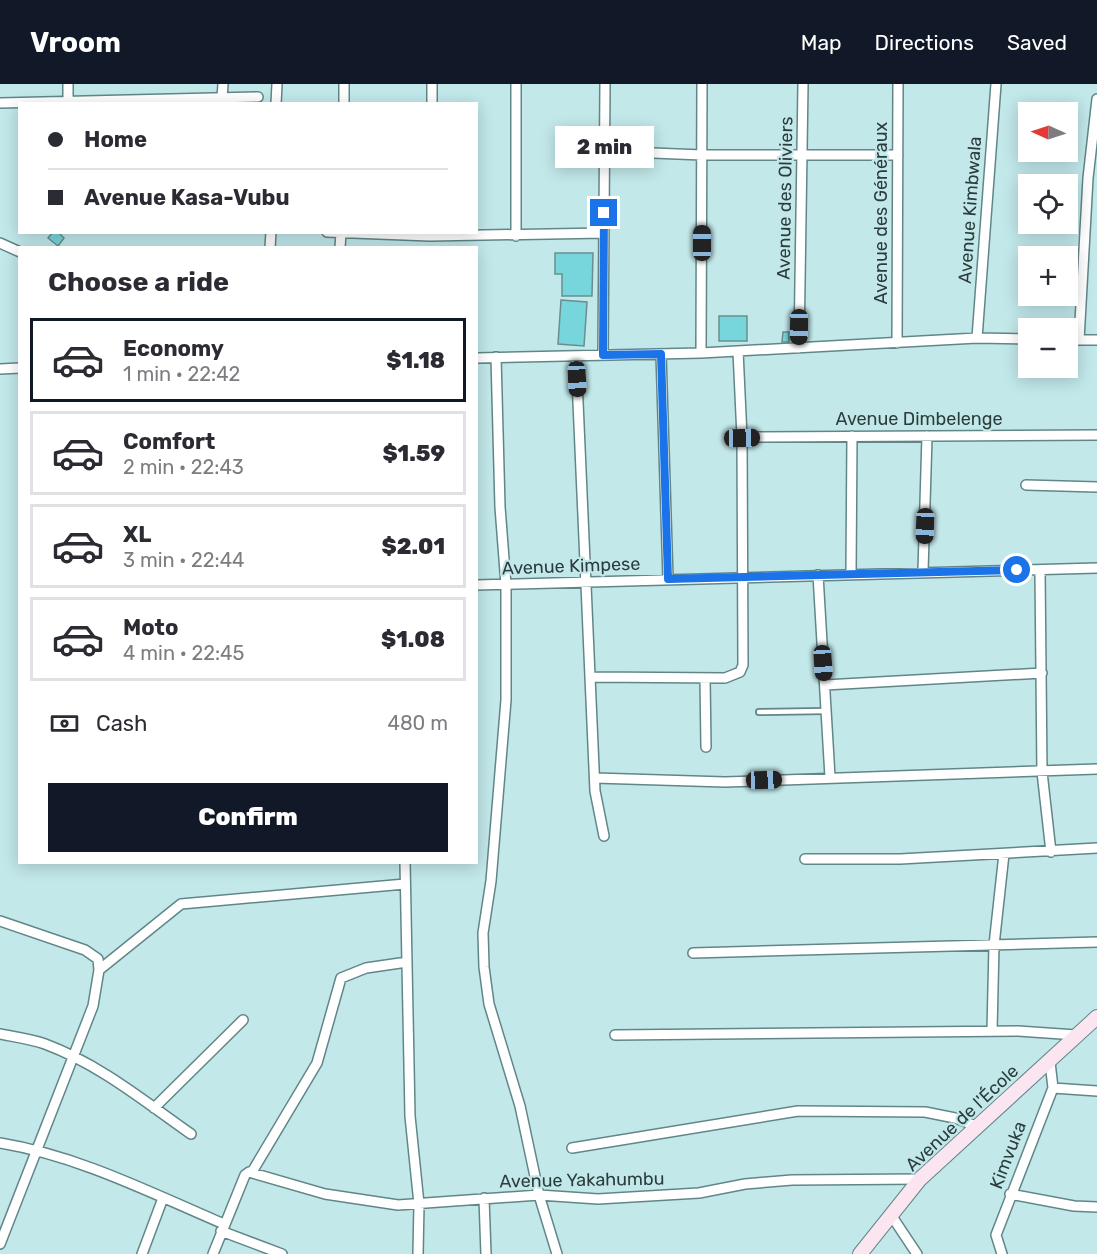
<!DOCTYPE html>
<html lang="en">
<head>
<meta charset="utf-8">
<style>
	:root { --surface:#fff; --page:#f2f2f3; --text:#2b2b33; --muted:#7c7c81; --line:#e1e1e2; --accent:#111827 }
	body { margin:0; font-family:Rubik,sans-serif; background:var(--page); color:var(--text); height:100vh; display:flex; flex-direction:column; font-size:22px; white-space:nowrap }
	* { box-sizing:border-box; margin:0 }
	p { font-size:20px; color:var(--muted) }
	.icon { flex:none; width:33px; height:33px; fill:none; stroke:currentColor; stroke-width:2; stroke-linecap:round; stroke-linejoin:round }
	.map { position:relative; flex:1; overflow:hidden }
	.drawer { position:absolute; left:18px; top:162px; width:460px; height:618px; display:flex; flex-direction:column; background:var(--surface); border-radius:0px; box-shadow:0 3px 15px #0003 }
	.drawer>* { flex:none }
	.top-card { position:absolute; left:18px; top:18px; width:460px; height:132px; border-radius:0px; box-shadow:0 3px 15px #0003; display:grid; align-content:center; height:132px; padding:0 30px; background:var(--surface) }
	.needle { width:39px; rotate:273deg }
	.buttons { position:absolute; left:1018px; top:18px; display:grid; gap:12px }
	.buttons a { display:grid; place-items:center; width:60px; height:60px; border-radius:0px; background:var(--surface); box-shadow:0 3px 15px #0003; font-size:30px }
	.end { position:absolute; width:27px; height:27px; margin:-14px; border:8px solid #1a73e8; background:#fff; box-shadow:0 0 0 3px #fff }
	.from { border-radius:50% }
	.bubble { position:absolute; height:42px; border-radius:0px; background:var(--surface); box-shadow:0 3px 15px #0003; font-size:20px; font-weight:800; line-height:42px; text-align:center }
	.car { position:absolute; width:18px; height:36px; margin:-18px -9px; border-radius:8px; box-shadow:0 0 4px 2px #0007; background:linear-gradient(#222 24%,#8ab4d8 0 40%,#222 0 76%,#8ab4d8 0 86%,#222 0) }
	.top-card b { display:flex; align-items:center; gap:21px; height:57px; font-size:22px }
	.top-card b+b { border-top:2px solid var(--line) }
	.top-card i { width:15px; height:15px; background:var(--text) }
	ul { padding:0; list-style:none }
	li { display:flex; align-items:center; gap:18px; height:84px; margin:0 12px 9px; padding:0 18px; border:3px solid var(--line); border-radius:0px }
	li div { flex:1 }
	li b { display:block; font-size:22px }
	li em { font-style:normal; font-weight:800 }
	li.on { border-color:var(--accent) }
	li>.icon { width:54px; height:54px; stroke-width:1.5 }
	h2 { padding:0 30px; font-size:27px; line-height:72px }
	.pay { display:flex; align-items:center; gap:15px; height:66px; padding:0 30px; font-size:22px }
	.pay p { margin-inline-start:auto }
	.cta { display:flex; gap:12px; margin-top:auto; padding:12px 30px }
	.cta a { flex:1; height:69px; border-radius:0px; background:var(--accent); color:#fff; font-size:24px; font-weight:800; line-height:69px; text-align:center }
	header { display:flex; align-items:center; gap:36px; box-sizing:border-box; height:84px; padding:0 30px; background:var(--accent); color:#fff }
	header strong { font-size:28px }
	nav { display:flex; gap:33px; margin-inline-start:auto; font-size:21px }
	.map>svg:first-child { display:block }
	.building { fill:#77d6db; stroke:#6a8e90; stroke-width:1.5 }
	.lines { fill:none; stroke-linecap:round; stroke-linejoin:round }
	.service-casing { stroke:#628688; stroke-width:8 }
	.minor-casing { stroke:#628688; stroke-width:12 }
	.secondary-casing { stroke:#628688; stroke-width:16 }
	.service { stroke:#fff; stroke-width:4.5 }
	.minor { stroke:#fff; stroke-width:9 }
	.secondary { stroke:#fbe5f1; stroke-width:14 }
	.route { stroke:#1a73e8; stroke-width:8 }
	.labels { text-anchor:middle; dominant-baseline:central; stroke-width:4.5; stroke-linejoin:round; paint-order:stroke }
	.street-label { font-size:18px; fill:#2c3c3c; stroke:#c2e8ea }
</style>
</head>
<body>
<header>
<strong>Vroom</strong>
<nav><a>Map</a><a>Directions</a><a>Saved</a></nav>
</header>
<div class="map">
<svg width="1097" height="1170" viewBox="0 0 1097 1170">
	<rect width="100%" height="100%" fill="#c2e8ea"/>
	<path class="building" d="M53,148H58L64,154L58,162L48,154Z
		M555,169H593L592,212H562V190H555Z
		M561,216L587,218L584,262L558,260Z
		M719,232H747V257H719Z
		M783,248H789V258H782Z"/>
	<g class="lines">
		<defs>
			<path id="service" d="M759,628L826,627"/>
			<path id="minor" d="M516,0V152
				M222,14L223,0
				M68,18V0
				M0,19L258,13
				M276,20L277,0
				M344,20V0
				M432,20V0
				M604,67L702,71H898
				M327,148L430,152L604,149
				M0,159L20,168
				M270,164L271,148
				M340,164L341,148
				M977,254L996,0
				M1068,256H1097
				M1079,256L1088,94L1097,15
				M897,259L898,0
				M799,264L803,0
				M701,269L702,0
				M661,270L668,495
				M603,271L605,0
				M576,272L595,707L604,752
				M496,273L500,423L506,501V616L491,797L483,849L484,883L489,920L520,1022L539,1111L557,1170
				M477,274L701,269L977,254L1029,255
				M0,285L20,284
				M742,353L1097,351
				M1026,401L1097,403
				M1040,486L1042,688L1051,768
				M923,487L927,352
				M851,489L852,352
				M818,491L830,693
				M477,501L1097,484
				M592,593L725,594L740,588L743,581L742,353L738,267
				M705,594L706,663
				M825,601L1042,589
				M595,694L725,698L1097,685
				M805,775H900L1097,764
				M405,778L410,1032L419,1120L418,1170
				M0,837L85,866L98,875L99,886L93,922L0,1160
				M693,869L1097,858
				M99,886L181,820L405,800
				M992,947L994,861L1004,770
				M0,950C15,953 31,955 45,960C99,980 144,1017 191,1050
				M615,951L1018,947L1076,951
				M1053,1004L1097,1007
				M154,1024L243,936
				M0,1059C79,1072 151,1109 224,1140
				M572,1064L798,1027L925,1028L955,1034L976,1042
				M252,1088L317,979L341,894L366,884L407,878
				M1010,1110L1074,1122L1097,1123
				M484,1114L486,1170
				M891,1131L917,1170
				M221,1147L282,1170
				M142,1170L163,1114
				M213,1170L245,1091L249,1088L325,1110L398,1121L539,1111L598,1115L699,1109L745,1100L792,1096L920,1095
				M1002,1170L996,1151L1053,1004L1050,978"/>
			<path id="secondary" d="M860,1170L920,1095L1097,933"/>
		</defs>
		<use href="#service" class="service-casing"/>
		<use href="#minor" class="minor-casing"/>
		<use href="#secondary" class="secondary-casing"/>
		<use href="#service" class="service"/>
		<use href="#minor" class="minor"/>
		<use href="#secondary" class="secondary"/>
	</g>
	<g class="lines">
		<path class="route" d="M604,129L603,271L661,270L668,495L1017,486"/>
	</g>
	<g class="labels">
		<g class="street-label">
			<text transform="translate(785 114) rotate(-89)">Avenue des Oliviers</text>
			<text transform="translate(970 126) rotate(-86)">Avenue Kimbwala</text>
			<text transform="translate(881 129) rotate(-90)">Avenue des Généraux</text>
			<text x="919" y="335">Avenue Dimbelenge</text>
			<text transform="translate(571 482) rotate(-2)">Avenue Kimpese</text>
			<text transform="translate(962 1034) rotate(-43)">Avenue de l'École</text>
			<text transform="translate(1008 1071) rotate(-69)">Kimvuka</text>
			<text transform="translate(582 1096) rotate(-1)">Avenue Yakahumbu</text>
		</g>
	</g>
</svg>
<div class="buttons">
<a><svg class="needle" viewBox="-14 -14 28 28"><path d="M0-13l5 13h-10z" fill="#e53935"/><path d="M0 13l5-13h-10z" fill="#7c7c81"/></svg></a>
<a><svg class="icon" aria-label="locate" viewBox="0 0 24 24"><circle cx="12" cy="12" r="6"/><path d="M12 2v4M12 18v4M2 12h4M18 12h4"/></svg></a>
<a>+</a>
<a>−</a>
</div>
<i class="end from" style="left:1017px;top:486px"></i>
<i class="end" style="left:604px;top:129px"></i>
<div class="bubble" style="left:555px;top:42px;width:99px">2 min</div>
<i class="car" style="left:702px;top:159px;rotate:0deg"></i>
<i class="car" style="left:799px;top:243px;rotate:181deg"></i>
<i class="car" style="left:577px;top:295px;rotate:177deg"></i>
<i class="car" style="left:742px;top:354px;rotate:89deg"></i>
<i class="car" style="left:925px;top:442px;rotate:182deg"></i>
<i class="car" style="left:823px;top:579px;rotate:176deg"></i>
<i class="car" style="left:764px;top:696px;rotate:88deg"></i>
<div class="top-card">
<b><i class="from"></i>Home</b>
<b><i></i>Avenue Kasa-Vubu</b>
</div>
<section class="drawer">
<h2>Choose a ride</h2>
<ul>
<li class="on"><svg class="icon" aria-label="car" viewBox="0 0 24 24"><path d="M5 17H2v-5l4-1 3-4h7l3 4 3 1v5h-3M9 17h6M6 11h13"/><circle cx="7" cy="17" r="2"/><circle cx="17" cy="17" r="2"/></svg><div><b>Economy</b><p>1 min · 22:42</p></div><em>$1.18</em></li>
<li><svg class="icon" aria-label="car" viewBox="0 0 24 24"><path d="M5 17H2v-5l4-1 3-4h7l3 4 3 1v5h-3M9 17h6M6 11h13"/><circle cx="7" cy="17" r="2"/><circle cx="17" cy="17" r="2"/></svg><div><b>Comfort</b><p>2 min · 22:43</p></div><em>$1.59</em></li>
<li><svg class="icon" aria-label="car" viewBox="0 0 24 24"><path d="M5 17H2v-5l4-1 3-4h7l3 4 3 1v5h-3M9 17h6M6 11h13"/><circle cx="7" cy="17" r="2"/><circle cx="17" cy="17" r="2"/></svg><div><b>XL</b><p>3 min · 22:44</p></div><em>$2.01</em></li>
<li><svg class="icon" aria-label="car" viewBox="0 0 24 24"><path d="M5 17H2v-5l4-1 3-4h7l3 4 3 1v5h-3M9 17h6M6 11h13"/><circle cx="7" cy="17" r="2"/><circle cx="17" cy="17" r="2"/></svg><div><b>Moto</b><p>4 min · 22:45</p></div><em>$1.08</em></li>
</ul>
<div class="pay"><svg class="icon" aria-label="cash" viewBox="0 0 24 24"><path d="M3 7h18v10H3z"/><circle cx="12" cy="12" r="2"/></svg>Cash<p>480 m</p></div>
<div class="cta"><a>Confirm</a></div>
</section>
</div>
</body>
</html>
